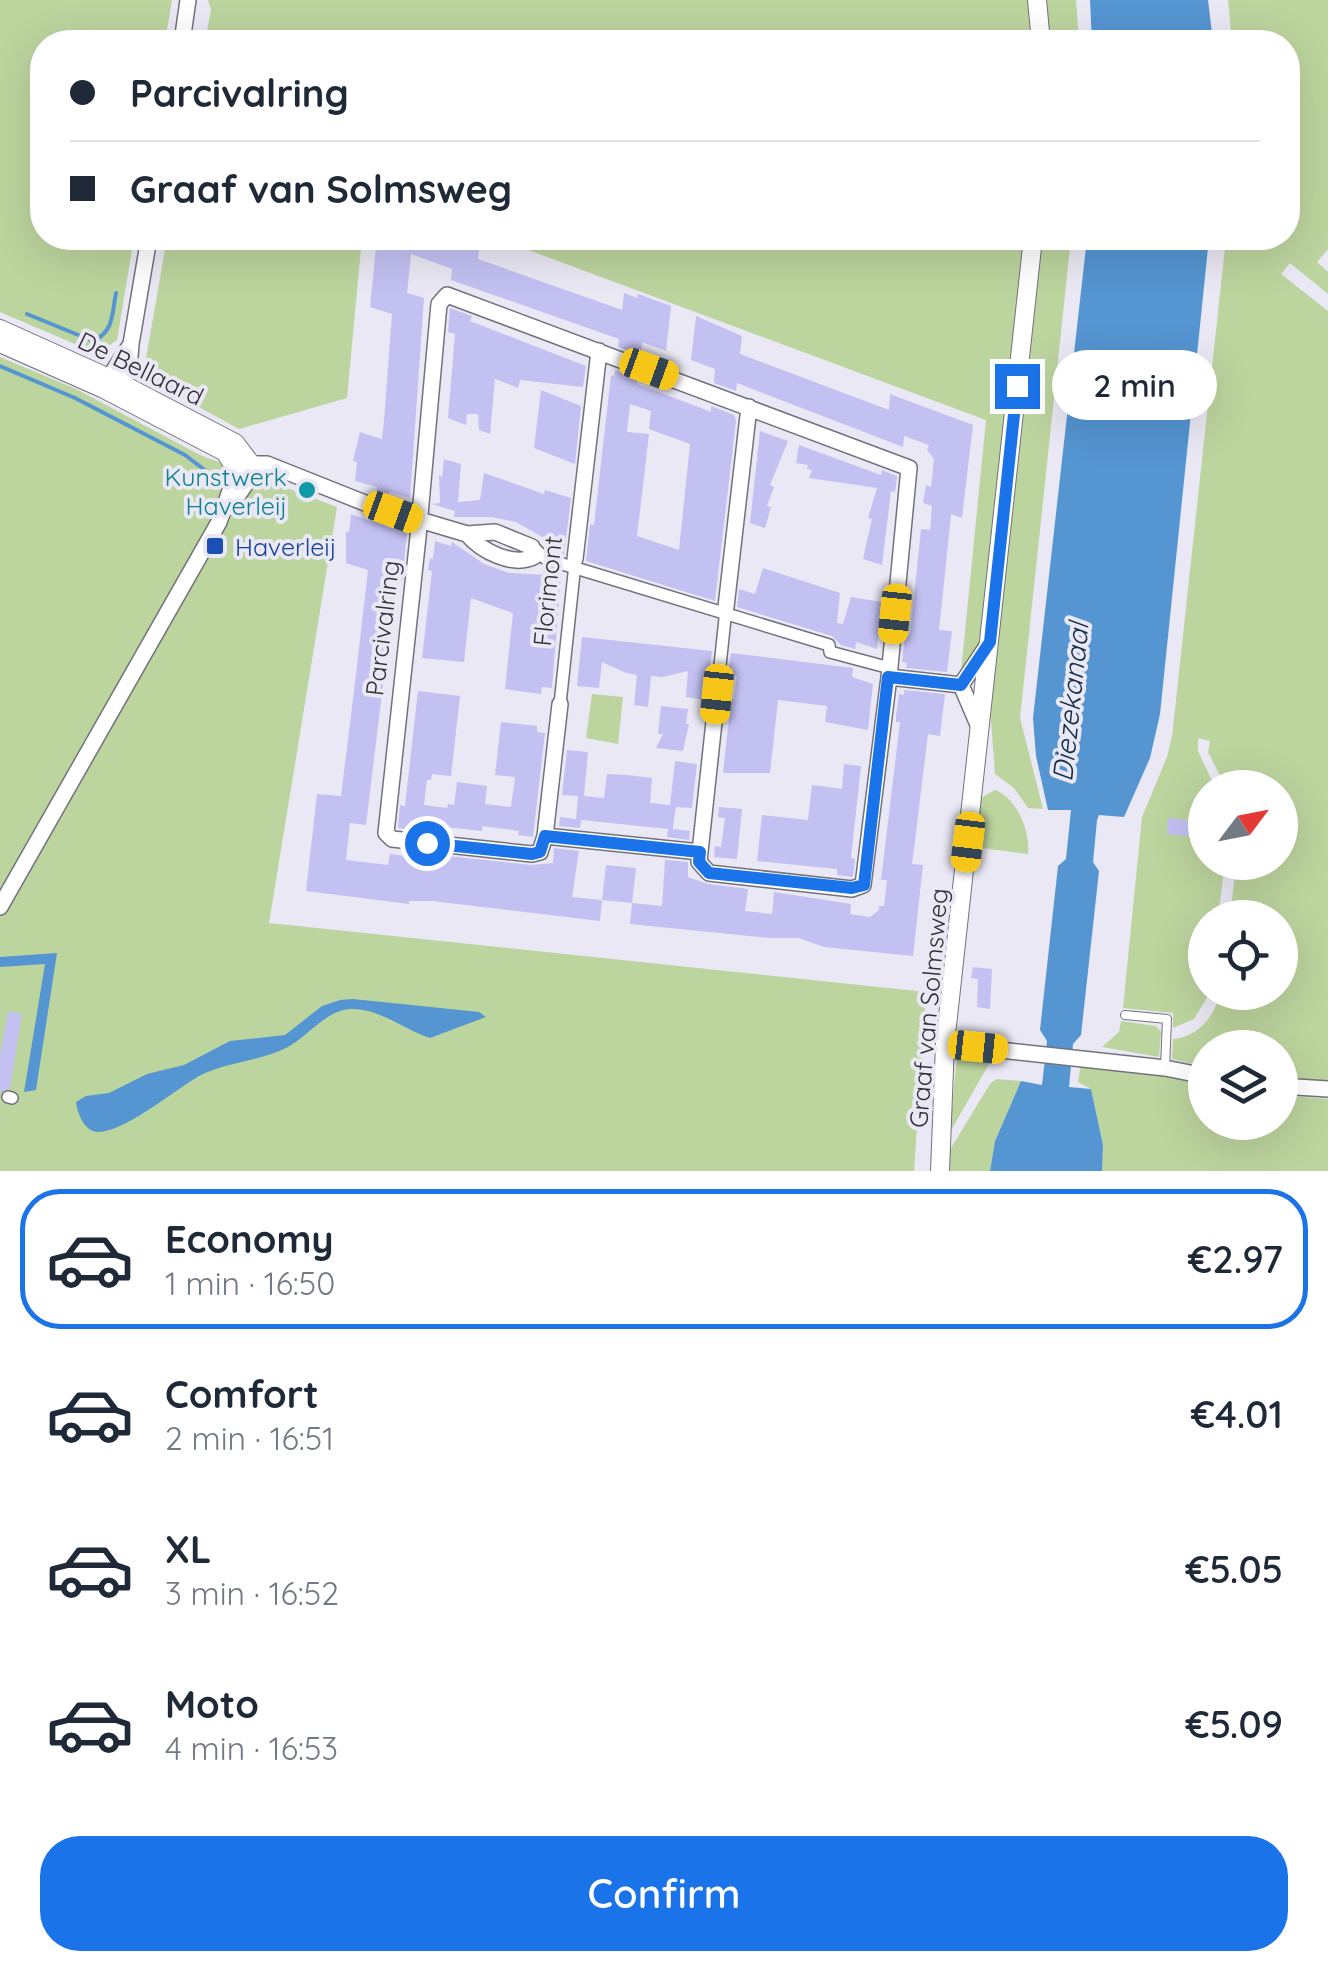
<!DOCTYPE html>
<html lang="en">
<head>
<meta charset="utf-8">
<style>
	:root { --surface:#fff; --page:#f6f6f7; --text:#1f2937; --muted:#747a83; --line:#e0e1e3; --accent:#1a73e8 }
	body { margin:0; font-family:Quicksand,sans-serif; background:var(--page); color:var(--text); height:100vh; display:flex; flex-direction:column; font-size:38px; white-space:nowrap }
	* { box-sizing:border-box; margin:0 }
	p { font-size:32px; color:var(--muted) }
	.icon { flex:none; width:55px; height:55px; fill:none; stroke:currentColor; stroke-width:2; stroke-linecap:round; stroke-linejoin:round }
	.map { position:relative; height:1171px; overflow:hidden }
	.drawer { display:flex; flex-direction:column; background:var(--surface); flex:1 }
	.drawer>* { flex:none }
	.guide { position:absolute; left:30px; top:30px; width:1270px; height:220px; border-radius:40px; box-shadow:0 10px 40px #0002; display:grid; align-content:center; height:220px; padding:0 40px; background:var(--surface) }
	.needle { width:65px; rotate:58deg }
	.fabs { position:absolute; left:1188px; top:770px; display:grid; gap:20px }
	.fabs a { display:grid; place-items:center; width:110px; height:110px; border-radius:50%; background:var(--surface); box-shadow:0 10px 40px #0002; font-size:50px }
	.end { position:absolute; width:45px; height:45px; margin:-22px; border:12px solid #1a73e8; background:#fff; box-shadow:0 0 0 5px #fff }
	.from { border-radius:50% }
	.bubble { position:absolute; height:70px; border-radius:35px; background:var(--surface); box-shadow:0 10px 40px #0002; font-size:32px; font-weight:600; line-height:70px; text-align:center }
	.car { position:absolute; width:30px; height:60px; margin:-30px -15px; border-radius:12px; box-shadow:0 0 8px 2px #0007; background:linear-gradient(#f5c518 24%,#345 0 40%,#f5c518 0 76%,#345 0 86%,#f5c518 0) }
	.guide b { display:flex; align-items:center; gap:35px; height:95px; font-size:38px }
	.guide b+b { border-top:2px solid var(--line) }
	.guide i { width:25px; height:25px; background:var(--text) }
	ul { padding:18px 0 0; list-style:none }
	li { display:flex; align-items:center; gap:30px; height:140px; margin:0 20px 15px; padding:0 20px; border:5px solid transparent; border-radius:40px }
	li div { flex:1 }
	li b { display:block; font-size:38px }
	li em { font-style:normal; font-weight:600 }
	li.active { border-color:var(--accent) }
	li>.icon { width:90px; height:90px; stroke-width:1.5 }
	.primary-button { display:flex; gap:20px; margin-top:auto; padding:20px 40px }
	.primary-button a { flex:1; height:115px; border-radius:40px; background:var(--accent); color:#fff; font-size:40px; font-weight:600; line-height:115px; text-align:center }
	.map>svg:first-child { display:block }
	.green { fill:#bcd49e }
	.water { fill:#5595d2 }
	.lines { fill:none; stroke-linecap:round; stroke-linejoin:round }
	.stream { stroke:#5595d2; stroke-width:4 }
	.building { fill:#c3c1f2; fill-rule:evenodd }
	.service-casing { stroke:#72727c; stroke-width:10 }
	.pedestrian-casing { stroke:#72727c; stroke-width:14 }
	.minor-casing { stroke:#72727c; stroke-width:18 }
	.tertiary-casing { stroke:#72727c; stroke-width:20 }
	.service { stroke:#fff; stroke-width:8 }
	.pedestrian { stroke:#fff; stroke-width:11 }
	.minor { stroke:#fff; stroke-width:15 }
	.tertiary { stroke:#fff; stroke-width:18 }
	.route { stroke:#1a73e8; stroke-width:12 }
	.culture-dot { fill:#0f9aa8; stroke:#e9e8f4; stroke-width:4 }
	.transit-dot { fill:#1a4fb4; stroke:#e9e8f4; stroke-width:4 }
	.labels { text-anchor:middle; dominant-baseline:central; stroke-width:8; stroke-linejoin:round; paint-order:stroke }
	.street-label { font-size:25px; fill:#303035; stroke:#e9e8f4 }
	.culture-label { font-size:25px; fill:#0d838f; stroke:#e9e8f4; text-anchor:end }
	.transit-label { font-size:25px; fill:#164399; stroke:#e9e8f4; text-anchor:start }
	.water-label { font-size:28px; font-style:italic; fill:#122d47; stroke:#e9e8f4 }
</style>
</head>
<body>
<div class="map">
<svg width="1328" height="1171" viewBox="0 0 1328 1171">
	<rect width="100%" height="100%" fill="#e9e8f4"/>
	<path class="green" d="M0,0H172L165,42H42V238H134L117,340L104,349L89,350L0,312Z
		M208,0H1033L1036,42H205L211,10Z
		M1044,0H1076L1079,42H1046Z
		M1228,0H1328V249L1317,262L1328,272V294L1290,263L1281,274L1328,311V1081L1280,1077V1048H1205V1067L1172,1059L1173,1039C1198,1037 1215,1016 1220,993L1280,992V918L1230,917L1236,863L1280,862V788L1226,787L1208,752L1210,741L1198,738V751L1215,787L1205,788V862L1225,863L1218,917L1205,918V992L1209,993L1208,996L1194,1019L1173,1028V1013L1123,1008L1142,817L1167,757L1172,737L1226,238H1288V42H1232Z
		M167,238H362L347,398L239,429L153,382L144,370Z
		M496,238H1027L985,638L961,672L986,420Z
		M1039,238H1071L1020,718L1043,809L1028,808L1014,788L995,774L990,707Z
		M0,357L76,389L200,455L337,507L269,923L926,992L914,1171H0Z
		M592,694L623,697L618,744L586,738Z
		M995,790C1018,799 1030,831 1028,854L975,847L981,798Z
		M1121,1021L1156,1026L1161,1032L1159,1057L1102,1047L1119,1032Z
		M957,1054L993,1057L950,1132Z
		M1081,1064L1120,1067L1205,1085V1122H1280V1095L1328,1099V1171H1102L1103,1145L1091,1089L1078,1082Z
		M996,1079L1021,1081L995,1141L990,1171H947L948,1153L990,1084Z"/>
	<path class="water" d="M1090,0H1208L1213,42H1092Z
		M1087,238H1209L1160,714L1150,758L1124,817L1099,815L1097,820L1093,862L1099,871L1081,1035L1073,1044L1069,1087L1091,1089L1103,1145L1102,1171H990L995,1141L1021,1081L1042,1085L1047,1041L1040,1030L1058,866L1066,859L1071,810H1048L1036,756L1033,718Z
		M57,953L36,1090L24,1092L45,964L0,967V957Z
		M353,999L479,1012L486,1017L430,1038C405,1030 379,1008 351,1009C325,1010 307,1038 286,1048C256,1063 218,1062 191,1081C170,1094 122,1133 97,1132C84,1131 77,1112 76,1102L86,1096L109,1093L147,1074L184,1065L230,1041L285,1035L322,1006L340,1000Z"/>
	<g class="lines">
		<path class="stream" d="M27,314L93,341C114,332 112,313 116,293
			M0,366L75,398L185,455L206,471L211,486"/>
	</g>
	<path class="building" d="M377,238H472L480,240L478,259L622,310L624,293L637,298L638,294L671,306L666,351L642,342L641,355L618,347L619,339L451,280L452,269L411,254L407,293L424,298L410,498L389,492L388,502L383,507L376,496L377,487L355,481L357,462L353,461L360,432L382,439L384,421L392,314L370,307Z
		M450,308L472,316L470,321L586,366L583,387L520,380L518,388L495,379L490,434L479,430L478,414H467L466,425L448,418L455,334L448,332Z
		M696,316L742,336L740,354L889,410L890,394L973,425L962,518L951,514L945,573L939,630L952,631L947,672L906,668L907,663L902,662L905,635H910L921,529L930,530L932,506L923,503L926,485L931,487L934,459L927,450L929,445L904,436L903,447L737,383L736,391L714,383L715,369L691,360Z
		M615,370L638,378L637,384L701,408L711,412V406L734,415L736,421L715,601L586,561L590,524L594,525L611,375L614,376ZM630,404L651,411L649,429L690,444L679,550L637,536L649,434L627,432Z
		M541,390L581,406L575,464L534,448Z
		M760,431L788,441L770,485L774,487L767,506L771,507L765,528L750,523Z
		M799,445L881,475L882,470L897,476L895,492L891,491L882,565L863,559L872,519L868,518L877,488L809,478L812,470L807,469L808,465L796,463Z
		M444,459L461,464L458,502L480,500L484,473L544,494L545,490L571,498L564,555L551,551V542L516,522L492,517H454L455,511L432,504L440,503L439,475L442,477Z
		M351,514L373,522L374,515L382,516L386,526L407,533L402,580L396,587L392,611L366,825L350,823L346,860L388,865L390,854L421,858V853L531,865L553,863L554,848L579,851L572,897L602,900L606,865L636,868L632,903L602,900L600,921L432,901H409V904L306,891L317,794L341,796L355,683L368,570L346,563V531L349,533Z
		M435,541L451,546L452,542L484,564L509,573L548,575V570L561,573L552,688L542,687L541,694L505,689L513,613L471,598L464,662L422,658L432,571L428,570L430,558L433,559Z
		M763,568L840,593L837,623L843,624L851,597L882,602L877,649L856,642L855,649L841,645L832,636L737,607L739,589L755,594Z
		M582,637L712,651L705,700L686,697L688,671L662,677L651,676L648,707L634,705L637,675L626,673L602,662L599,688L577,686Z
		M731,653L853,668L852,677L873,684L868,730L825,722L827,706L778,700L770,773H723L731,699H734L737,676L728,675Z
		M904,690L945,694L940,736L928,734L915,841L912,864L923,865L913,956L824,947L799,938H770L630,924L632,903L662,906L665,860L688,862V877L708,884L748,889L745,911L772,914L774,892L851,904L850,914L870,917L879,910V906H884L887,880H881L900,722H896V716L899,694L904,695Z
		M418,691L460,696L451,776L432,774L431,780H427L424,805L447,808L448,804L454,805L457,782L487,786L485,804L511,807L515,777L495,775L501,722L537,726V732L545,733L533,837L518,835L519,831L482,826V831L417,824L416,830L398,828L400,805L405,806Z
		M661,706L688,709L686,724H689L683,751L656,748L663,734H658Z
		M567,750L588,752L584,796L604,798L607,774L627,775L652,778L650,803L670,805L675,761L697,764L692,808L676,807L674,818L673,829L690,831L689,840L667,837L668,829L581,820L580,828L559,826L560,817L576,819L577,808L578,796L562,795Z
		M844,764L861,766L851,858L855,859L853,877L837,875V869L757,861L762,815L808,820L812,785L842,789Z
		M719,807L742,809L737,859L714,857L715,846L721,847L725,818L718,817Z
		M1168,818L1205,822V838L1167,834Z
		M973,967L992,969L990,1009L977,1007L978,979L971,978Z
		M8,1011L22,1014L10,1088L0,1092V1056Z"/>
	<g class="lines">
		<defs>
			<path id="service" d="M1125,1015L1167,1019L1165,1068"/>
			<path id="pedestrian" d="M534,548L546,559L829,645L830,652L890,668
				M717,694L726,609
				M560,704L575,564
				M8,1097L12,1098"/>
			<path id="minor" d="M182,42L188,0
				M447,295L909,468L889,677L863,885L852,889L709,873L699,862L700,852L545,836L540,852L532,854L392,839L386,833L418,537L439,304Z
				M103,387L131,344
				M117,394L129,368L131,344L149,238
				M240,469L251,464H267L370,505
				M230,507L251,476V464
				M393,512L467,534L495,532L532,547L535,556C514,568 481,551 467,534
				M575,559L599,351
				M726,607L749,407
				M889,677L961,685
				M961,685L989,643
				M961,685L979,727
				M545,836L560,704
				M700,852L717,694
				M0,907L219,522L237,471
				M945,1044L1165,1068L1205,1076
				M1280,1086L1328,1089"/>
			<path id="tertiary" d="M1037,0L1041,42
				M0,329L122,384L235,443L251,464
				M0,343L102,388L225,452L237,471
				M940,1171L945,1044L1033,238"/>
		</defs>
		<use href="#service" class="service-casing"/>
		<use href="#pedestrian" class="pedestrian-casing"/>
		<use href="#minor" class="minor-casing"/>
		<use href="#tertiary" class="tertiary-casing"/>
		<use href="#service" class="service"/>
		<use href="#pedestrian" class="pedestrian"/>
		<use href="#minor" class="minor"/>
		<use href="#tertiary" class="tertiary"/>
	</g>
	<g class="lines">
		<path class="route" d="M427,843L532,854L540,852L545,836L700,852L699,862L709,873L852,888L864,885L888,677L961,685L990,642L1017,386"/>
	</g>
	<circle class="culture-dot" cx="307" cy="490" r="10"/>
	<rect class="transit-dot" x="205" y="536" width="20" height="20" rx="5"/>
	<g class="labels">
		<g class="street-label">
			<text transform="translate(141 368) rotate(26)">De Bellaard</text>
			<text transform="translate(547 591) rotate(-84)">Florimont</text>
			<text transform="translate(382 628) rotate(-83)">Parcivalring</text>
			<text transform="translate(928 1008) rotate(-85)">Graaf van Solmsweg</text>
		</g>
		<g class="culture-label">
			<text x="287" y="476">Kunstwerk<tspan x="287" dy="29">Haverleij</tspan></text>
		</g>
		<g class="transit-label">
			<text x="235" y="546">Haverleij</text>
		</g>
		<g class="water-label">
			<text transform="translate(1070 702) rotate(-84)">Diezekanaal</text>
		</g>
	</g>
</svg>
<div class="fabs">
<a><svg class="needle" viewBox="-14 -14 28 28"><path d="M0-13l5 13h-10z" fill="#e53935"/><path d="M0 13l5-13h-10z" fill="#747a83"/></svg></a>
<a><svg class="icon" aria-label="locate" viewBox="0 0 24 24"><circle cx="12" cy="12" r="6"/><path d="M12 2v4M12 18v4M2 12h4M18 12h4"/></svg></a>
<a><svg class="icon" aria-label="layers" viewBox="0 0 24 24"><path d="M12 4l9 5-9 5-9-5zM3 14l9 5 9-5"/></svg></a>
</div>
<i class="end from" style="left:427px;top:843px"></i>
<i class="end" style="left:1017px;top:386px"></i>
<div class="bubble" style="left:1052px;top:350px;width:165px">2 min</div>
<i class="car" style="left:649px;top:369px;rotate:110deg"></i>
<i class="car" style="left:393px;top:512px;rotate:110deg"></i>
<i class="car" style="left:895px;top:614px;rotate:186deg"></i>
<i class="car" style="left:717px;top:694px;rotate:186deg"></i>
<i class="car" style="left:968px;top:842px;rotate:187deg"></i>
<i class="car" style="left:978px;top:1047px;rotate:96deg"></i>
<div class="guide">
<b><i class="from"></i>Parcivalring</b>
<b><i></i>Graaf van Solmsweg</b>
</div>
</div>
<section class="drawer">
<ul>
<li class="active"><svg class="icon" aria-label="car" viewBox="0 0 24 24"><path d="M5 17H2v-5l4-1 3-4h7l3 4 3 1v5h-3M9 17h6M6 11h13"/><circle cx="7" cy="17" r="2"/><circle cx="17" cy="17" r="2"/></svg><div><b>Economy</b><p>1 min · 16:50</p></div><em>€2.97</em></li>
<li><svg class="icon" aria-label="car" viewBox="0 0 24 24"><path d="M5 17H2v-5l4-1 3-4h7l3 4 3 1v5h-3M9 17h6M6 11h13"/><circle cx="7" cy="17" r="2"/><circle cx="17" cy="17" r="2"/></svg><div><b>Comfort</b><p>2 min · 16:51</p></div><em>€4.01</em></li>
<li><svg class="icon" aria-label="car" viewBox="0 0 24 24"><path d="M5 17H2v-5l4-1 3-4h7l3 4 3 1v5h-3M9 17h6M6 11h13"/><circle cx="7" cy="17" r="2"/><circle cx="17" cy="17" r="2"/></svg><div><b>XL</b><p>3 min · 16:52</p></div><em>€5.05</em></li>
<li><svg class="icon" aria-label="car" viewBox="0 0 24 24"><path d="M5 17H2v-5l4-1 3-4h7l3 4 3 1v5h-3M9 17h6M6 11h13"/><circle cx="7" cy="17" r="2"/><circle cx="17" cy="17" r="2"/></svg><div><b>Moto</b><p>4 min · 16:53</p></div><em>€5.09</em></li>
</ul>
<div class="primary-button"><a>Confirm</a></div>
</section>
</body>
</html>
